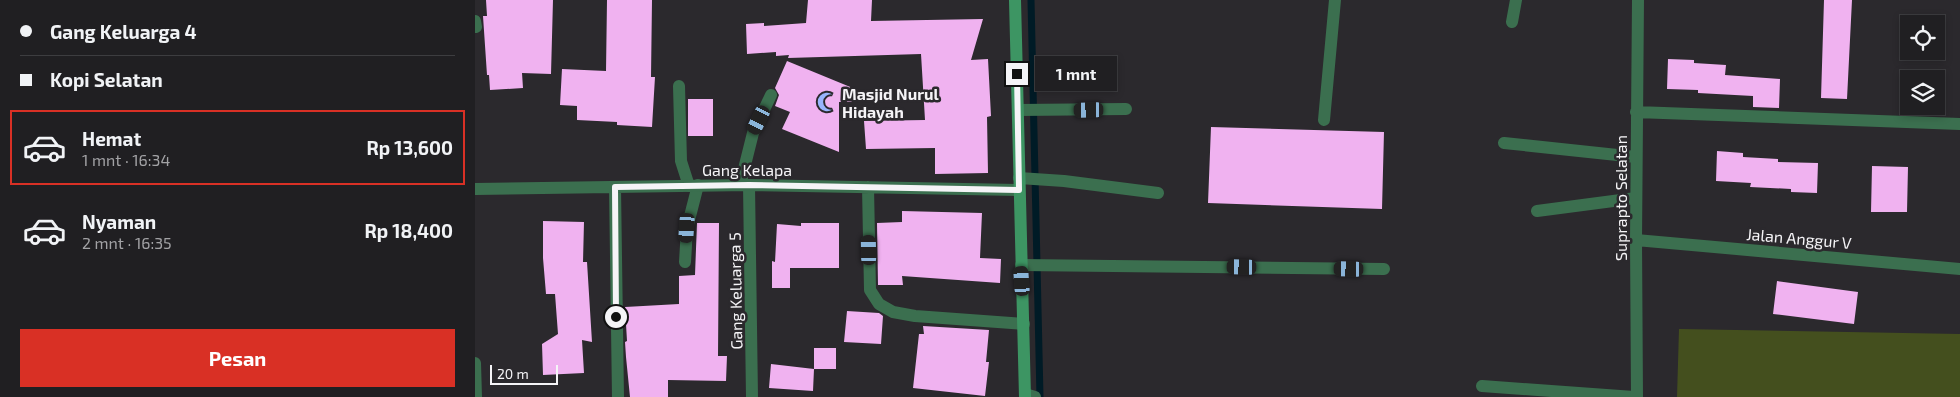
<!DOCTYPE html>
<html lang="id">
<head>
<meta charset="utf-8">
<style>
	:root { --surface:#201f22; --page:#28272a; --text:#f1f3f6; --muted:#a2a2a5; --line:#3d3d40; --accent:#d93025 }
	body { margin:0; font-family:"Exo 2",sans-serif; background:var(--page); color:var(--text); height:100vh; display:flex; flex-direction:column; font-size:19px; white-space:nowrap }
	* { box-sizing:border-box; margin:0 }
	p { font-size:16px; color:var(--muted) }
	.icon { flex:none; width:28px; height:28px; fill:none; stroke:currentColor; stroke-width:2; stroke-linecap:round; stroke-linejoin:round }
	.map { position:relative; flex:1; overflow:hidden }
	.side { display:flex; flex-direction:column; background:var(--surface); width:475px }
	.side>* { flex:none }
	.hud { display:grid; align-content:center; height:110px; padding:0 20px; background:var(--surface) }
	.buttons { position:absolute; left:1425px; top:15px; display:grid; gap:10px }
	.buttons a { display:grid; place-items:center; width:45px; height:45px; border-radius:0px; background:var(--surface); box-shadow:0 2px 8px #0003,0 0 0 1px var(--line); font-size:25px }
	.scale { position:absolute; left:15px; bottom:12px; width:68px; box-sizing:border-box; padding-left:5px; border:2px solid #f5f4f7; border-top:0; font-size:14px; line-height:18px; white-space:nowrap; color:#f5f4f7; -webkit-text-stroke:4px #2b292d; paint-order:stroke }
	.end { position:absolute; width:22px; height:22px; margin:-11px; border:6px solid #f5f4f7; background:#111; box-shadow:0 0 0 2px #111 }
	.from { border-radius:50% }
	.bubble { position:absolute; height:35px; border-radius:0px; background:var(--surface); box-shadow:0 2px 8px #0003,0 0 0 1px var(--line); font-size:16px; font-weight:700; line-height:35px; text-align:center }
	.car { position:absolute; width:15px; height:30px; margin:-15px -8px; border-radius:6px; box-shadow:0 0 4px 1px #0007; background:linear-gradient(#222 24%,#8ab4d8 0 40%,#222 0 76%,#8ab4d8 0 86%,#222 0) }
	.hud b { display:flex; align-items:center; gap:18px; height:48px; font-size:19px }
	.hud b+b { border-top:1px solid var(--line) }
	.hud i { width:12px; height:12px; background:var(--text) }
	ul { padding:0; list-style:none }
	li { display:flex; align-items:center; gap:15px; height:75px; margin:0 10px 8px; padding:0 10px; border:2px solid transparent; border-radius:0px }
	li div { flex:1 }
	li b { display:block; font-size:19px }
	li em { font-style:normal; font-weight:700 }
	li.on { border-color:var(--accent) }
	li>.icon { width:45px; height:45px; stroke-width:1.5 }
	.action { display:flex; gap:10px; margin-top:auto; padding:10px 20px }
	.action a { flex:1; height:58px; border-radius:0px; background:var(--accent); color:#fff; font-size:20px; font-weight:700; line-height:58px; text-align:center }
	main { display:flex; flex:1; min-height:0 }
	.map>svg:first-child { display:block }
	.green { fill:#444f1e }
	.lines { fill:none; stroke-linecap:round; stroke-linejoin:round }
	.stream { stroke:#001b26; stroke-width:7 }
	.building { fill:#f0b2f0 }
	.lane { stroke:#3b6f4f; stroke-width:12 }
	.street { stroke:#3b6f4f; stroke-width:12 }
	.secondary { stroke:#3d9563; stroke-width:12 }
	.route { stroke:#f5f4f7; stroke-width:6 }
	.labels { text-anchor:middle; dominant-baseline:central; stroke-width:5; stroke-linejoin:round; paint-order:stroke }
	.poi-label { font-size:16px; font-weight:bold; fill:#f5f4f7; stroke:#2b292d; text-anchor:start }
	.street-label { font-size:16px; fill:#f5f4f7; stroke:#2b292d }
</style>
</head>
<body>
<main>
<section class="side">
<div class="hud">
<b><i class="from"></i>Gang Keluarga 4</b>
<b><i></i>Kopi Selatan</b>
</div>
<ul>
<li class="on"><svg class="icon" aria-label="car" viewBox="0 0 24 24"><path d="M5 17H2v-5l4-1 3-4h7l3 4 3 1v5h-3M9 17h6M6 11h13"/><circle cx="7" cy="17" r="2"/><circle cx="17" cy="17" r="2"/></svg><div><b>Hemat</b><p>1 mnt · 16:34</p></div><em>Rp 13,600</em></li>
<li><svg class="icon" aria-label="car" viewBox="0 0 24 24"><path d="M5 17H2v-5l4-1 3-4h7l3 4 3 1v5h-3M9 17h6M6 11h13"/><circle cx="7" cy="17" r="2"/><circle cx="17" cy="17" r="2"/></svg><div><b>Nyaman</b><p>2 mnt · 16:35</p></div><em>Rp 18,400</em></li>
</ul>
<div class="action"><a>Pesan</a></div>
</section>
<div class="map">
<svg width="1485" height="397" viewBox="0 0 1485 397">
	<rect width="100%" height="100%" fill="#2b292d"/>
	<path class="green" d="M1204,329L1485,334V397H1202Z"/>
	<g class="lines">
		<path class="stream" d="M556,0L565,397"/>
	</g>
	<path class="building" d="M11,0H78L76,74L47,73L48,88L15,90L14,75H12L8,16H12Z
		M132,0H177L176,77H180L177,127L142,125V122L102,120V106L85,105L87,69L131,71Z
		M333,0H397L396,21L508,19L496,60L513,59L516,116L512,117L513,173L460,174V148L391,149L389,121L450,120L446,54L313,58L314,55L301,56V52L272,54L271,24L289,23V26L331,23Z
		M1349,0H1377L1372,99L1346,98Z
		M1193,59L1219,60V63L1251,65L1250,75L1305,79L1304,108L1278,107V96L1223,93V90L1192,89Z
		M312,61L407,100L364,102V152L307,129L315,112L300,106L304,95L300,88Z
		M213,99H238V136H213Z
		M736,127L909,132L907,209L733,203Z
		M1242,151L1268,153V157L1303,159V162L1343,163L1342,193L1316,192V189L1275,187L1276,183L1241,181Z
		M1397,166L1433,167L1432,212H1396Z
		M427,211L507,213L505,258L526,259L525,283L427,276L428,285H403L402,223L427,222Z
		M68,221L109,222L108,262H112L117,342L107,340L109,373L68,375L67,344L83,334L80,294H71L68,258Z
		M222,223H244L243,356H252L251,381L193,380V397H155L151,357L150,342L152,341L150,307L204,304V276L220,275Z
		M326,223H364V268H315V288H297V261L300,262L302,224L326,226Z
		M1302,281L1383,292L1379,324L1298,314Z
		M372,311L404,313L408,316L406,344L369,342Z
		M448,326L514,330L511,362H514L510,396L438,388L444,334H449Z
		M339,348H361V369H339Z
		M296,364L339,369L338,391L294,388Z"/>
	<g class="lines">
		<path class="lane" d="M0,21L1,27
			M1037,22L1041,0
			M204,86L206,161L214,186
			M543,110L651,109
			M1029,143L1161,157
			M544,178L589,181L683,193
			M265,185L278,133L296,95
			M1062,211L1161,198
			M210,262L212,228L223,185
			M1007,386L1159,397
			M550,394L560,397"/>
		<path class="street" d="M1161,112L1485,124
			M849,120L860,0
			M274,185L277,397
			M140,187L143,397
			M393,187L395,290L404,304L418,312L440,316L549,324
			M0,189L274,185L544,190
			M1161,240L1485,269
			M546,265L909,269
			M0,363L1,397
			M1162,397L1161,240L1163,0"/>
		<path class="secondary" d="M540,0L550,397"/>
	</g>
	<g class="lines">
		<path class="route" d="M141,317L140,187L274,185L544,190L542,74"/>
	</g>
	<defs>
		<symbol id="mosque-bare" viewBox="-9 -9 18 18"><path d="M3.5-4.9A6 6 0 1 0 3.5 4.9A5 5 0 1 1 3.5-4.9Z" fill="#98b5fd" stroke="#2b292d" stroke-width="2.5" paint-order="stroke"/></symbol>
	</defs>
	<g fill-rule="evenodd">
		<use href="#mosque-bare" x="338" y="88" width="28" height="28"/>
	</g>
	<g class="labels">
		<g class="poi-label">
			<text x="367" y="93">Masjid Nurul<tspan x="367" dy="18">Hidayah</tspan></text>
		</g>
		<g class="street-label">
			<text x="272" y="169">Gang Kelapa</text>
			<text transform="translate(1145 198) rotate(-90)">Suprapto Selatan</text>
			<text transform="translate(1324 238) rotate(5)">Jalan Anggur V</text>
			<text transform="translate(260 291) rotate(-91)">Gang Keluarga 5</text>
		</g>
	</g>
</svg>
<div class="buttons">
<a><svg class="icon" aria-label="locate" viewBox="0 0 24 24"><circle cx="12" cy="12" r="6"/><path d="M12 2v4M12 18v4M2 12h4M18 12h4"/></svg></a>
<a><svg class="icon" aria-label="layers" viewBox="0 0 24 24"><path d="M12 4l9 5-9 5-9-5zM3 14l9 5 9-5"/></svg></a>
</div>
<div class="scale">20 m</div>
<i class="end from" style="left:141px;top:317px"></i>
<i class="end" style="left:542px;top:74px"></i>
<div class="bubble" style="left:560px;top:56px;width:82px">1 mnt</div>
<i class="car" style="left:614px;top:110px;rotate:269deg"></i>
<i class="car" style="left:284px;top:120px;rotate:206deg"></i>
<i class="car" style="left:212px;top:228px;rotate:184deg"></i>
<i class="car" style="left:394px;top:250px;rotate:359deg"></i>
<i class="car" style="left:767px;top:267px;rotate:271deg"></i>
<i class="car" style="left:874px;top:269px;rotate:271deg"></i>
<i class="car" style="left:547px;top:281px;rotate:356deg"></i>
</div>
</main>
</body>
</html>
